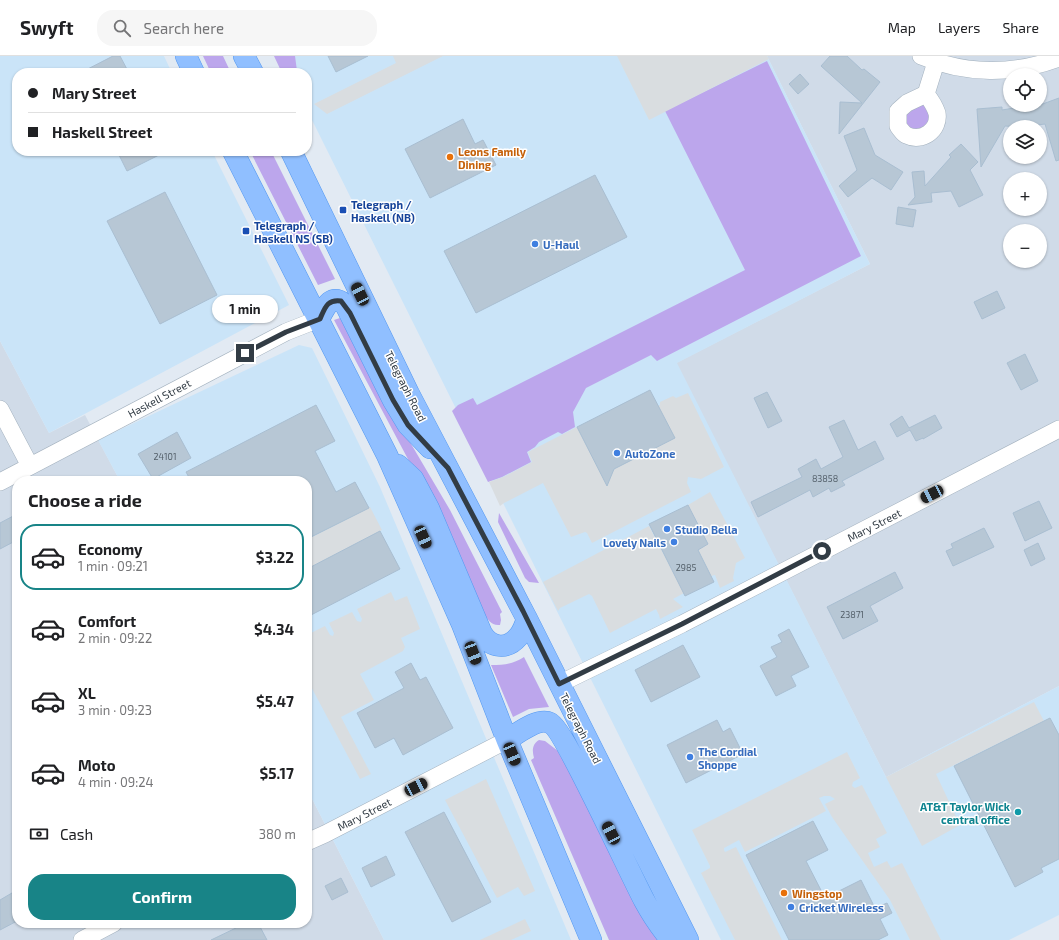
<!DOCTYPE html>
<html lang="en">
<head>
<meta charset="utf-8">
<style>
	:root { --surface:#fff; --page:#f6f6f6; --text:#202124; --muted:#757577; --line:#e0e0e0; --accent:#188487 }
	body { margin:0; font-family:"Exo 2",sans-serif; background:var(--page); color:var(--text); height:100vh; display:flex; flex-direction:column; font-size:15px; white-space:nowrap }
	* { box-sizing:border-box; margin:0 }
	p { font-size:13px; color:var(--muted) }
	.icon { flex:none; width:22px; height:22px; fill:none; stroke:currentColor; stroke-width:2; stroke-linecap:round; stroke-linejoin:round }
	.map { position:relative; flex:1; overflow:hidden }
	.details { position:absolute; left:12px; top:420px; width:300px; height:452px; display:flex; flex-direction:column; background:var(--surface); border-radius:16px; box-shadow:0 1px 3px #0004 }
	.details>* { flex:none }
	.banner { position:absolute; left:12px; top:12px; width:300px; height:88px; border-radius:16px; box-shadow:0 1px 3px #0004; display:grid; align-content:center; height:88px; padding:0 16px; background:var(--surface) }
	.controls { position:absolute; left:1003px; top:12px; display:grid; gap:8px }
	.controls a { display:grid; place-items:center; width:44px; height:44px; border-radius:50%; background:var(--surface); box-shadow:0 1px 3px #0004; font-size:20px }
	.end { position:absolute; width:18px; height:18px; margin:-9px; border:5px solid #323c45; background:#fff; box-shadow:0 0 0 2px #fff }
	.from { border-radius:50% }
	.bubble { position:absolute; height:28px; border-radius:14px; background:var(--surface); box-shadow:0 1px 3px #0004; font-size:13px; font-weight:700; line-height:28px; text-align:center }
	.car { position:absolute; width:12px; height:24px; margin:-12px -6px; border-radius:5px; box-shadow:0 0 3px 1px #0007; background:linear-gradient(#222 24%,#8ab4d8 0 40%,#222 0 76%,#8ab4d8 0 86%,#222 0) }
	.banner b { display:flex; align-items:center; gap:14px; height:38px; font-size:15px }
	.banner b+b { border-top:1px solid var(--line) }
	.banner i { width:10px; height:10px; background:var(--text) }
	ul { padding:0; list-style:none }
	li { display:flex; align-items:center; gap:12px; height:66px; margin:0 8px 6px; padding:0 8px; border:2px solid transparent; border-radius:16px }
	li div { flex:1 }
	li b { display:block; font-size:15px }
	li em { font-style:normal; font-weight:700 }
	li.active { border-color:var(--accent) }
	li>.icon { width:36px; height:36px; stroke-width:1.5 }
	h2 { padding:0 16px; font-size:18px; line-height:48px }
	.pay { display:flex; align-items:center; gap:10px; height:44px; padding:0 16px; font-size:15px }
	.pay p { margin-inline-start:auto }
	.action { display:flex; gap:8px; margin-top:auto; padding:8px 16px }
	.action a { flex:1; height:46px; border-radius:16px; background:var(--accent); color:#fff; font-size:16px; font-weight:700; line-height:46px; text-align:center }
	header { display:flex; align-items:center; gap:24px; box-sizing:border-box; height:56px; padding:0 20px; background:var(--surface); border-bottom:1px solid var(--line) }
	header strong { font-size:19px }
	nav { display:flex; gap:22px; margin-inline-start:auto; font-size:14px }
	.search { width:280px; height:36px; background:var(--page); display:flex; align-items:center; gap:10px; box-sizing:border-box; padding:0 14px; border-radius:16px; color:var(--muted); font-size:15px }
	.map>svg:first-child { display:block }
	.residential { fill:#d0dbe8; fill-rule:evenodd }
	.commercial { fill:#cae4f8 }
	.green { fill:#bca6ec }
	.parking { fill:#d9dde0 }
	.building { fill:#b7c7d5; stroke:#a9bed1 }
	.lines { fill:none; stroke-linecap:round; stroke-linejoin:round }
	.minor-casing { stroke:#a4b2bf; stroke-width:18 }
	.major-casing { stroke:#5498f0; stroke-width:22 }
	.minor { stroke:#fff; stroke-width:17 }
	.major { stroke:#90bfff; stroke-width:21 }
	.route { stroke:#323c45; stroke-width:5 }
	.food-dot { fill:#e8710a; stroke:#fff; stroke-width:1.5 }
	.transit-dot { fill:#1a4fb4; stroke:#fff; stroke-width:1.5 }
	.shop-dot { fill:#3f7fe0; stroke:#fff; stroke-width:1.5 }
	.culture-dot { fill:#0f9aa8; stroke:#fff; stroke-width:1.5 }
	.labels { text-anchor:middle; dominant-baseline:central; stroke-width:3; stroke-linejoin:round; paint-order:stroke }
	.number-label { font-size:9px; fill:#535f69 }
	.food-label { font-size:11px; font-weight:bold; fill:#c56008; stroke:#fff; text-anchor:start }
	.transit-label { font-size:11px; font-weight:bold; fill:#164399; stroke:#fff; text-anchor:start }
	.shop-label { font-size:11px; font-weight:bold; fill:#366cbe; stroke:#fff; text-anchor:start }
	.street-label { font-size:11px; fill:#323c45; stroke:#fff }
	.culture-label { font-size:11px; font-weight:bold; fill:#0d838f; stroke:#fff; text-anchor:end }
</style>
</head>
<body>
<header>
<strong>Swyft</strong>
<div class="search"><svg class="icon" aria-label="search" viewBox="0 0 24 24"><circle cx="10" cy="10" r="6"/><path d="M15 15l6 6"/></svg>Search here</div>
<nav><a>Map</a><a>Layers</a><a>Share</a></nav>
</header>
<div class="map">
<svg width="1059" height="884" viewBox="0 0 1059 884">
	<rect width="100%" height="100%" fill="#e2eaf3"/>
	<path class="residential" d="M767,0H1059V630L886,721L676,307L870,208ZM1010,19H1040V49H1010ZM1010,71H1040V101H1010ZM1010,123H1040V153H1010ZM1010,175H1040V205H1010Z
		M0,285L49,377L85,359L120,425H17V867H307V733L384,884H0Z"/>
	<path class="commercial" d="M0,0H164L172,17H17V95H212L289,249L49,377L0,285Z
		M280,0H767L870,208L677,307L886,721L1059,630V859L1009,884H721L307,54V17H288Z
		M299,289L312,292L380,431L571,884H384L307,733V425H120L98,384Z"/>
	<path class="green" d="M203,0H223L231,17H211Z
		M274,0H295L297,15H292L290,17H282Z
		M767,5L861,200L657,305L651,299L586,332L573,356L575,371L562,378L558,376L539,386L535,391L527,396L531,406L502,421L488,426L452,355L458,349L473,342L477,349L745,214L665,55Z
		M921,45L927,51L931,66L913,77L904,67L907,54Z
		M250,95H271L335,223L318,229Z
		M340,262L394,359L450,454L502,556L500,558L501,564L500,569C491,570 488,563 483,557L434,452L334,264Z
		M499,457L539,527L529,526L525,522L498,466Z
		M524,601L549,651L529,653L513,661L491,609C504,609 513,608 524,601Z
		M539,684L545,685L558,695L660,884H609L531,704L534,702C532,695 532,688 539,684Z"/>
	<path class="parking" d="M393,0H443L327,58L314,48L396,7Z
		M617,0H767L769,3L649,64Z
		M688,337L724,411L701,423L688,421L687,427L691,436L592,487L587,477L585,476L571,481L543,427L504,447L500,450L489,426L503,421L532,406L528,396L577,371L607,430L614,413L674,382L658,350L660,349V346L673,340L676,342Z
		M710,436L745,502L736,507L733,522L734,525L720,532L715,519L711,520L698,494L708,488L688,449Z
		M370,451L382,474L307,513V478L310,482Z
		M649,470L684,537L673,543L683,551L660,563L659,559L656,553L610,577L592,540L589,538L560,552L558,555L543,526Z
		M391,536L395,545L407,540L420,573L401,582L405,591L403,595L360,618L374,644L341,661L371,718L360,723L307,623V579L325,570L330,579L333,580L334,577L329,567L352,556L357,565L361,566L362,563L357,553Z
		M1034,646L1044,665L936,718L960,769L922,790L886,721Z
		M847,696L860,722L853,726L852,730L855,732L862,729L887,777L876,783L880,791L868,797L874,811L887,805L891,812L902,807L941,884H910L890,844L832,761L825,748L835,743L830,740H824L819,742L826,755L745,796L739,784L724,792V794L725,796L736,791L782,884H735L701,817L710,812V810L692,774Z
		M486,723L535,835L524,840L518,831L497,842L445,744Z
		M525,863L531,875L511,884H480Z"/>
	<path class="building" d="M113,0H120L129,17H80Z
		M328,0H368L336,16Z
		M830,0H847L862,14L864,13L880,26L839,78L840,46L862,47L821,10Z
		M800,18L809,28L798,38L789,28Z
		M1059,42V104L1056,105L1045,68L1022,71L1005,70L981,111L977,53L1002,51V54L1032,49H1040Z
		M463,63L475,88L483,84L496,109L430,142L405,93Z
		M864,72L875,99L903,116L891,134L872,122L848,141L839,130L857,114L844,80Z
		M961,88L978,106L970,114L983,139L959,151L951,135L931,137L932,146L908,149L915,141L912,116L924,115L925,130L951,101L949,99Z
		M117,95H167L127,115Z
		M595,119L627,181L476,257L444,195Z
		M165,136L217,239L160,268L107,165Z
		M898,151L916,154L913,171L896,168Z
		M997,235L1005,252L982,263L974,246Z
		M1025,298L1038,325L1021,334L1007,307Z
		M650,334L675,382L614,413L607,430L577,371Z
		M767,336L782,365L768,372L754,342Z
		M316,349L335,385L315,395L336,436L355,426L369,452L307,483V425H191L186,416Z
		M935,359L942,372L923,383V382L916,385L910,374L897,381L890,368L902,360L909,372Z
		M844,364L858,394L875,385L884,403L842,425L845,429L831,436L829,432L813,441L810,434L758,461L751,446L802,421L798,413L816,403L821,413L843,401L829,371Z
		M177,376L191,402L153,423L138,398Z
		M1039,445L1052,472L1025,485L1013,457Z
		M688,449L708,488L698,494L714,526L685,540L649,468Z
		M17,458V484L0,493V467Z
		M984,472L994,491L953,510L946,495L953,492L951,488Z
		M380,475L400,513L311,559L307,551V513Z
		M1038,487L1045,503L1031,510L1024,494Z
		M895,516L903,532L870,550L878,565L843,583L827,551Z
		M789,573L809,611L791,620L796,630L776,640L760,610L777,601L771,591L782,586L778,579Z
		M683,589L700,621L651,646L635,614Z
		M411,607L420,624L426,621L453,672L403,699L394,682L375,692L357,657L404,632L395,616Z
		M1050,662L1059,679V803L1041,812L1043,816L1015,831L954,710Z
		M717,664L723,676L730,672L743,698L686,727L667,689Z
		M444,756L491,846L452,866L405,776Z
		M813,765L828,794L806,805L825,842L861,824L875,852L887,847L892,857L880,863L888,879L878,884H789L746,799Z
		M386,800L395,819L371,831L362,812Z
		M341,822L348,836L332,844L325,830Z
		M17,834V865L0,874V844Z
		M233,867H258L267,884H211L236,872Z"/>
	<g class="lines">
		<defs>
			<path id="minor" d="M921,0C966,19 1014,19 1059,2
				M926,38L907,47L898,55V70C900,73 903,77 906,79C922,87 940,74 937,57C935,51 930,43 926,38L936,6
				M0,353L30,410
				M0,426L286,276L319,263
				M559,628L682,568L1059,373
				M307,786L325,778L507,684
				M82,884L114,867"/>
			<path id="major" d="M186,0L194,17
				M244,0L253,17
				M233,95L387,399L462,568L507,684L591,884
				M291,95L409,338L527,563L688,884
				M319,263C325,251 332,235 346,250L393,344L408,369L430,392
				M398,409L413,423L429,453L482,578C491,592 507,594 518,581C522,577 525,569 527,563
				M507,684C517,678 538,661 550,667C564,673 631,820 644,844C652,859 661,872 671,884"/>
		</defs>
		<use href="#minor" class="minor-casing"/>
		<use href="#major" class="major-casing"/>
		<use href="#minor" class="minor"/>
		<use href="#major" class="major"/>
	</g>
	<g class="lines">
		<path class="route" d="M245,297L286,276L320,263C325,252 327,243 341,245L350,257L393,344L408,369L448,412L523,555L559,628L682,568L822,495"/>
	</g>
	<g class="food-dot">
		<circle cx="450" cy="101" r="4"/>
		<circle cx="784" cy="837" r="4"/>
	</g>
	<g class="transit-dot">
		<rect x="339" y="150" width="8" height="8" rx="2"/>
		<rect x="242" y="171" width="8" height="8" rx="2"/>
	</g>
	<g class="shop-dot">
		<circle cx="535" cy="188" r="4"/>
		<circle cx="617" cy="397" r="4"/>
		<circle cx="667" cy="473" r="4"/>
		<circle cx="674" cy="486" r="4"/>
		<circle cx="690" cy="701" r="4"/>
		<circle cx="791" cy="851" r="4"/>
	</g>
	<circle class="culture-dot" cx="1018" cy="756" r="4"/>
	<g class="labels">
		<g class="number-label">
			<text x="165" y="400">24101</text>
			<text x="825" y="422">83858</text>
			<text x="686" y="511">2985</text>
			<text x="852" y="558">23871</text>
		</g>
		<g class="food-label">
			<text x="458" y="95">Leons Family<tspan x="458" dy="13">Dining</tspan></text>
			<text x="792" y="837">Wingstop</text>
		</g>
		<g class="transit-label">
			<text x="351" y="148">Telegraph /<tspan x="351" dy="13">Haskell (NB)</tspan></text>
			<text x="254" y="169">Telegraph /<tspan x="254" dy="13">Haskell NS (SB)</tspan></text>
		</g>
		<g class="shop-label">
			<text x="543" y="188">U-Haul</text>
			<text x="625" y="397">AutoZone</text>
			<text x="675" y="473">Studio Bella</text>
			<text x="666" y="486" text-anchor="end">Lovely Nails</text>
			<text x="698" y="695">The Cordial<tspan x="698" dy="13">Shoppe</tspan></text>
			<text x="799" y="851">Cricket Wireless</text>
		</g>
		<g class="street-label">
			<text transform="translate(406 330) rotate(63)">Telegraph Road</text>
			<text transform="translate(159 342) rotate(-28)">Haskell Street</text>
			<text transform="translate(874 469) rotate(-27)">Mary Street</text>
			<text transform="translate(581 672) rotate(63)">Telegraph Road</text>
			<text transform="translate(364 758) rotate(-27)">Mary Street</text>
		</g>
		<g class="culture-label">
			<text x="1010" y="750">AT&amp;T Taylor Wick<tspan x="1010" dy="13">central office</tspan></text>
		</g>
	</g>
</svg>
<div class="controls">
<a><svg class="icon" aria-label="locate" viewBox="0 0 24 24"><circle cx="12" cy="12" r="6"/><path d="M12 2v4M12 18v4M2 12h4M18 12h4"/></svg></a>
<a><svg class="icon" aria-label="layers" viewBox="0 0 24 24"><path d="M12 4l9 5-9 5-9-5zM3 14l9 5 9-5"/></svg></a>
<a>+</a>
<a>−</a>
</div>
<i class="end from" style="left:822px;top:495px"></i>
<i class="end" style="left:245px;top:297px"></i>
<div class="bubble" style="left:212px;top:239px;width:66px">1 min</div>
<i class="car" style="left:360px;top:238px;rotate:334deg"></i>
<i class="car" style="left:932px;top:438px;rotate:243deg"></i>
<i class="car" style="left:423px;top:481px;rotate:156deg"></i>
<i class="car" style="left:473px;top:597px;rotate:159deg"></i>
<i class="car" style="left:512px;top:698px;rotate:157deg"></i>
<i class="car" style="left:416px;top:731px;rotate:63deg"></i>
<i class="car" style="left:611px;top:777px;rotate:333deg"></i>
<div class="banner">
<b><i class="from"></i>Mary Street</b>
<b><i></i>Haskell Street</b>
</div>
<section class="details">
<h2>Choose a ride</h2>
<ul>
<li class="active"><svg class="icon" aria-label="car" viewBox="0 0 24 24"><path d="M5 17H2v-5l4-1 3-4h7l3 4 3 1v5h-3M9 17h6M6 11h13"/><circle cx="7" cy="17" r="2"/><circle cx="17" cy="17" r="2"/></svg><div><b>Economy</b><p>1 min · 09:21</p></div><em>$3.22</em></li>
<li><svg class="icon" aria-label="car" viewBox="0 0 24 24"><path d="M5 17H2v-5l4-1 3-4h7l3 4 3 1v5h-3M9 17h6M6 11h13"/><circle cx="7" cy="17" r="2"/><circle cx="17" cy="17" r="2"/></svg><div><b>Comfort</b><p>2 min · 09:22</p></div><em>$4.34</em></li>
<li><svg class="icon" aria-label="car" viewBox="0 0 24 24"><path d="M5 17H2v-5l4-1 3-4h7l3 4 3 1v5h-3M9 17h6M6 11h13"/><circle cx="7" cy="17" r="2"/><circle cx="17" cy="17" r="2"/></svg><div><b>XL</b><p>3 min · 09:23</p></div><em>$5.47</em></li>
<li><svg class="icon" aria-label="car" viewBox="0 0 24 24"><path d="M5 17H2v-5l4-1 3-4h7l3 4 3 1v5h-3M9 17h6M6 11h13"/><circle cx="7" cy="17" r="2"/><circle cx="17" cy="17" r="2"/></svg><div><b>Moto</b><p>4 min · 09:24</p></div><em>$5.17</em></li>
</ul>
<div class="pay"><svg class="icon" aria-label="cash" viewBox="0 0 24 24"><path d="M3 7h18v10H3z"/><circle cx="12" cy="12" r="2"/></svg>Cash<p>380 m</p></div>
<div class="action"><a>Confirm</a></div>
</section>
</div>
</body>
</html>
